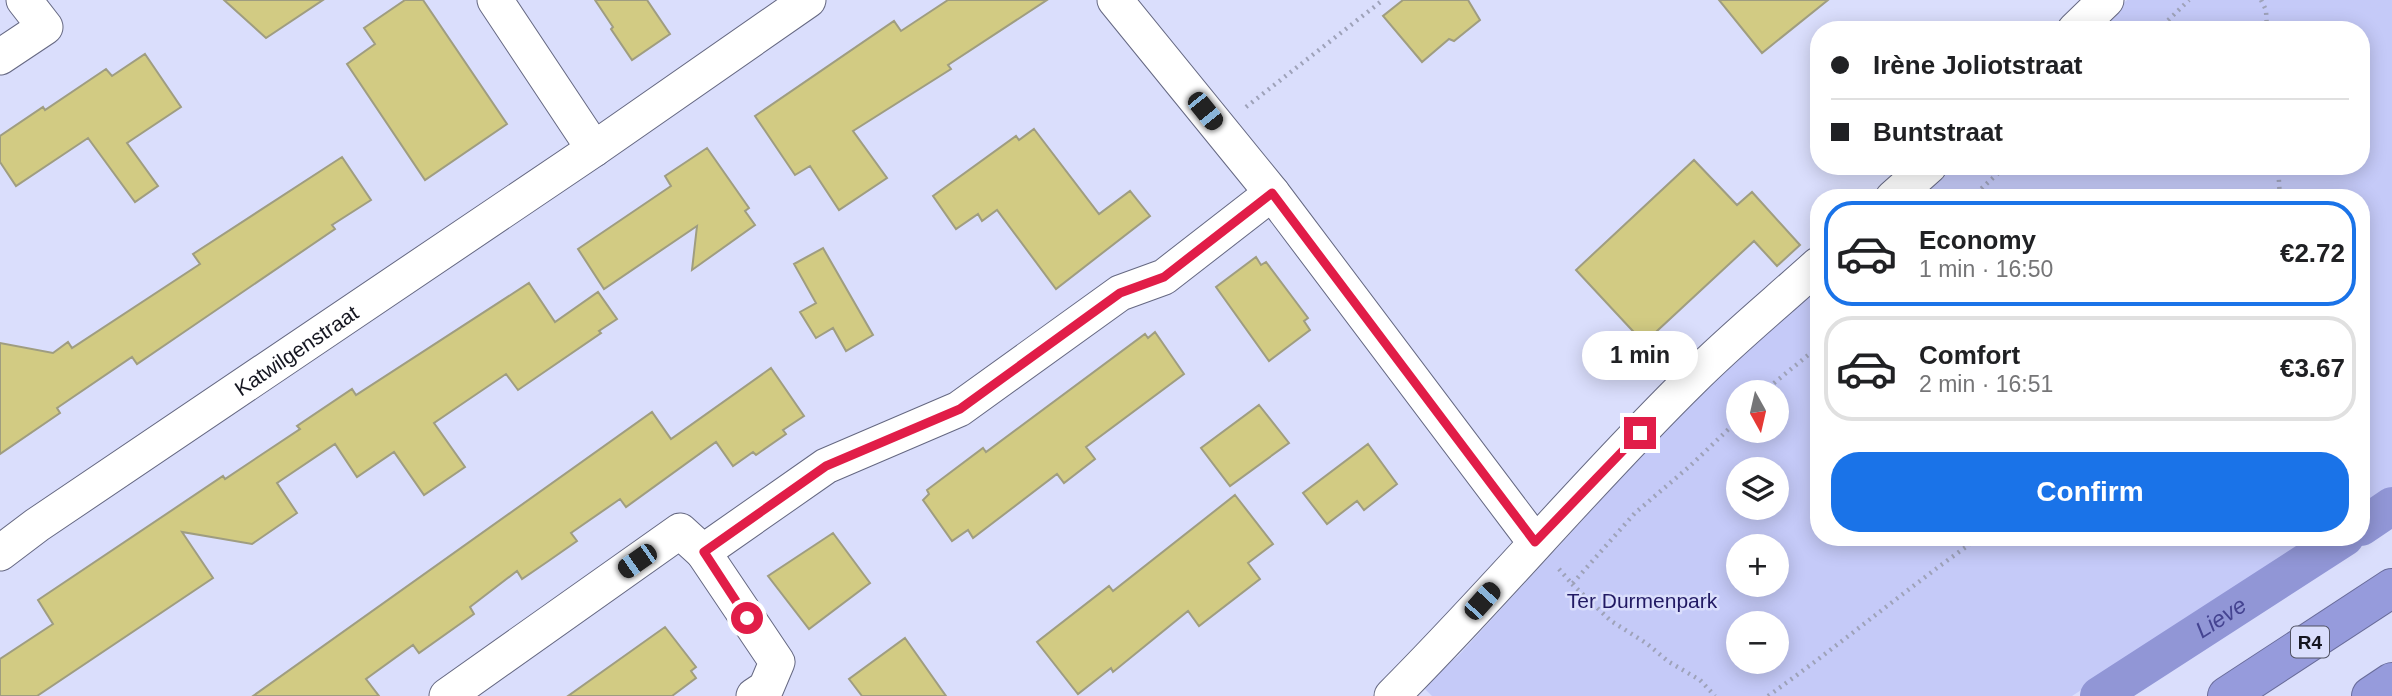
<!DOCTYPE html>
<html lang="en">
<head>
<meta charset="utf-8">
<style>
	:root { --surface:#fff; --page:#f2f2f2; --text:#202124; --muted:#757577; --line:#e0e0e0; --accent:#1a73e8 }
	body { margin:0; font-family:Helvetica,sans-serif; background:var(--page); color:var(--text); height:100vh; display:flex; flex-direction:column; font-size:26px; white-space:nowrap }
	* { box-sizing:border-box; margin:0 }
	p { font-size:23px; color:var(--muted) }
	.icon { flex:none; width:38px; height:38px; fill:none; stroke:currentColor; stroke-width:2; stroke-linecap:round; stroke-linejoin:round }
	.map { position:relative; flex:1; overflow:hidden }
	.details { position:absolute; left:1810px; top:189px; width:560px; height:357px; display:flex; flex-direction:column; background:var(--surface); border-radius:28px; box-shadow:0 4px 18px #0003 }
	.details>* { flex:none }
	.guide { position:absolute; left:1810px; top:21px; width:560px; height:154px; border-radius:28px; box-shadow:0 4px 18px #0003; display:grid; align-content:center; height:154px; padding:0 21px; background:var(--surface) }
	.needle { width:46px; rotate:172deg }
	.controls { position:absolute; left:1726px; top:380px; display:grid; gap:14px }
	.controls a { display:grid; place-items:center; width:63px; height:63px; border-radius:50%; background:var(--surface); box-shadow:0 4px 18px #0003; font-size:35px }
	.end { position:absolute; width:32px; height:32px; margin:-16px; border:9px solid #e11d48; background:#fff; box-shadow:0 0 0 4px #fff }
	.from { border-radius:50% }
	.bubble { position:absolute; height:49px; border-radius:24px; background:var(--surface); box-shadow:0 4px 18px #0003; font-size:23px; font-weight:700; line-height:49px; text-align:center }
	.car { position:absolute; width:21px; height:42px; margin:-21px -10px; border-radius:9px; box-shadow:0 0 5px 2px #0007; background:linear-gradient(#222 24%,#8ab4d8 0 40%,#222 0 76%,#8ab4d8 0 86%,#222 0) }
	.guide b { display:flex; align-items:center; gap:24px; height:66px; font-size:26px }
	.guide b+b { border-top:2px solid var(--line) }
	.guide i { width:18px; height:18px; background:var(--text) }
	ul { padding:12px 0 0; list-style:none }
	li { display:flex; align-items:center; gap:21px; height:105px; margin:0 14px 10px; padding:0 7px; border:4px solid var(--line); border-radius:28px }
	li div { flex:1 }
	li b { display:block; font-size:26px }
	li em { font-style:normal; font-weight:700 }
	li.current { border-color:var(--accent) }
	li>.icon { width:63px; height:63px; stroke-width:1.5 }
	.action { display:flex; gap:14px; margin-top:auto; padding:14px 21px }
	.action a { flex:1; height:80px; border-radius:28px; background:var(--accent); color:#fff; font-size:28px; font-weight:700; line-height:80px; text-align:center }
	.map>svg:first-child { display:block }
	.green { fill:#c5caf8; fill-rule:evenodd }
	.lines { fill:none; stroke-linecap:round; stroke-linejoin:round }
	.canal { stroke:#9196d6; stroke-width:38 }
	.building { fill:#d2cb83; stroke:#9f9d80; stroke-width:2 }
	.street-casing { stroke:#656882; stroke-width:37 }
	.highway-casing { stroke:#696c9a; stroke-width:40 }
	.path { stroke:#9ea2b9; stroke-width:4.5; stroke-dasharray:2 5; stroke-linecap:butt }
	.street { stroke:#fff; stroke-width:35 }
	.highway { stroke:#969bdc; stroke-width:38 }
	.route { stroke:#e11d48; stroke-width:9 }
	.labels { text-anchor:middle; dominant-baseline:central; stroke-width:5; stroke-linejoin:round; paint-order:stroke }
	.shield { fill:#dadefc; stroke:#505262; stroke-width:2 }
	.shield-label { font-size:19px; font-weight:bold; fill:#151620 }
	.street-label { font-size:21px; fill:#151620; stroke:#dadefc }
	.park-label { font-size:21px; fill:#221a64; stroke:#dadefc }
	.water-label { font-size:23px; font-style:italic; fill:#454491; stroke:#dadefc }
</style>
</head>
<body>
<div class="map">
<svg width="2392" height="696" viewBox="0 0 2392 696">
	<rect width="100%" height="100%" fill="#dadefc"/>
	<path class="green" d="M2127,0H2392V489L2361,509V198H1911L1946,166H2361V30H2094Z
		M1818,283V537H2318L2072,696H1432L1421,685L1458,656L1700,392ZM1738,392H1776V430H1738ZM1738,469H1776V508H1738ZM1738,546H1776V584H1738ZM1738,623H1776V662H1738Z"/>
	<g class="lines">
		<g class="canal">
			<path d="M2361,527L2392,506"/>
			<path id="s1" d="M2099,696L2345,537"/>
		</g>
	</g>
	<path class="building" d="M224,0H323L266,38Z
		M405,0H423L507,124L425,180L347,64L375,44L364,28Z
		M595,0H647L670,34L632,60L611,29L613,27Z
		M948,0H1047L948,65L951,69L853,131L887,178L839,210L810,166L795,175L755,116L894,21L901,31Z
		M1403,0H1468L1480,20L1454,41L1449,39L1422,62L1383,16Z
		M1719,0H1828L1762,53Z
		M145,54L181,107L127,143L158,186L135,202L88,138L16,186L0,162V136L43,107L45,110L106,69L112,76Z
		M1034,129L1099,214L1130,191L1150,216L1056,289L997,210L982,221L978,214L956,229L933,196L1016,136L1019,140Z
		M707,148L749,208L745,211L755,225L692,270L697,226L604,289L578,249L671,186L665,176Z
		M342,157L371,200L332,225L335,229L187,330L137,364L132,357L57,408L60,413L0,454V343L53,353L68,342L72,348L200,264L193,254Z
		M1694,160L1737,205L1752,192L1800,245L1777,266L1754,241L1644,343L1576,270Z
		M823,248L873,335L846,351L833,328L816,338L800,312L816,303L794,264Z
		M1256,257L1261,265L1266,262L1308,318L1304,321L1310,330L1269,361L1216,287Z
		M529,283L555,322L598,292L617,319L599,331L601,333L518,390L506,374L434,423L465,467L424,495L394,452L357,477L335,444L277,483L297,513L252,544L182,532L213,578L37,696H0V659L53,624L38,600L223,476L225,479L300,429L297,426L352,389L356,395Z
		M1155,332L1184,374L1086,447L1095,459L1064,483L1057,474L973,538L968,530L952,541L923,500L929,494L927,490L983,448L986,452L1145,334L1148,338Z
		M771,368L804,416L783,430L786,434L756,455L753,452L733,466L716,442L626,507L620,499L571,533L577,541L547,562L522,579L517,571L470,607L474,614L419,653L413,645L366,679L379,696H253L652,412L671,439Z
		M1259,405L1289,443L1230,486L1201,448Z
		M1368,444L1397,484L1364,510L1357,501L1327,524L1303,493Z
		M1235,495L1273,544L1248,563L1260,579L1199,626L1188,611L1113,672L1111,668L1078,694L1037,642L1109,586L1113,591Z
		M833,533L870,583L809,629L768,576Z
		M665,627L696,667L691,671L696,678L672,696H568Z
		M905,638L946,696H862L849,679Z"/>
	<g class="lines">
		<defs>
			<g id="street">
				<path d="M495,0L594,149"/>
				<path d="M1115,0L1272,193L1535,542"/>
				<path d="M2075,30L2106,0"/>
				<path d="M0,57L45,27L24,0"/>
				<path d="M1893,198L1929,166"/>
				<path d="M703,552L777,662L766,688L754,696"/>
				<path id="s2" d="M0,553L37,525L594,149L808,0"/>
				<path d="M447,696L680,531L703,552L826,466L959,409L1120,293L1164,277L1272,193"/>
				<path d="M1392,696C1495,593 1588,481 1692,379C1732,339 1776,303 1818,265"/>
			</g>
			<path id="highway" d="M2227,696L2392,588
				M2371,696L2392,682"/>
		</defs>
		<use href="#street" class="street-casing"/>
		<use href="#highway" class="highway-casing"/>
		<path class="path" d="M2261,0L2266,10L2267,30
			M2158,30L2189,0
			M1246,107L1383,0
			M2278,166L2280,198
			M1971,198L2006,166
			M1763,392L1818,347
			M1559,569L1572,584L1635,513L1690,466L1738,420
			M1572,584L1611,621L1646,643L1669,662L1700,680L1715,696
			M1768,696C1840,645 1907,588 1980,537"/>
		<use href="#street" class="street"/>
		<use href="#highway" class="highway"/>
	</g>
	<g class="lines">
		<path class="route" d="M747,618L704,552L826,466L960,409L1120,293L1164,277L1272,193L1535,542L1640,433"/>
	</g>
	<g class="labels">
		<rect class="shield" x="2291" y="626.5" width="38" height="31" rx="5"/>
		<g class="shield-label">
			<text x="2310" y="642">R4</text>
		</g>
		<g class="street-label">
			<text stroke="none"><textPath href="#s2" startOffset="359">Katwilgenstraat</textPath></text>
		</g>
		<g class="park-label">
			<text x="1642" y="600">Ter Durmenpark</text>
		</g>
		<g class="water-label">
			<text stroke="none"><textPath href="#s1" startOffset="145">Lieve</textPath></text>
		</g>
	</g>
</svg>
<div class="controls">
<a><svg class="needle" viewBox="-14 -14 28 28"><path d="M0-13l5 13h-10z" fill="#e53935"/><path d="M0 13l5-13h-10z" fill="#757577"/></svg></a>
<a><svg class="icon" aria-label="layers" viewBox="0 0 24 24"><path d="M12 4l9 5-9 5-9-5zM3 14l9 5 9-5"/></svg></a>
<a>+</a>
<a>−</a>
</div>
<i class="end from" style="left:747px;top:618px"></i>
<i class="end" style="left:1640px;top:433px"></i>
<div class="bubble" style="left:1582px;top:331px;width:116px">1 min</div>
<i class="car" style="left:1205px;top:111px;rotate:141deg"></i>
<i class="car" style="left:637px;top:561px;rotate:235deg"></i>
<i class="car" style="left:1482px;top:601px;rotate:42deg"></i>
<div class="guide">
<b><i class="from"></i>Irène Joliotstraat</b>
<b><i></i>Buntstraat</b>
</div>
<section class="details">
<ul>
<li class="current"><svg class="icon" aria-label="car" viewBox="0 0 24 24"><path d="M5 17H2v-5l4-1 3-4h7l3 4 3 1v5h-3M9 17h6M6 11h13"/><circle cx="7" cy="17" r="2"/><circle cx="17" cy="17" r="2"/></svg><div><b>Economy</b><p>1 min · 16:50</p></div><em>€2.72</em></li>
<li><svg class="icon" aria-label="car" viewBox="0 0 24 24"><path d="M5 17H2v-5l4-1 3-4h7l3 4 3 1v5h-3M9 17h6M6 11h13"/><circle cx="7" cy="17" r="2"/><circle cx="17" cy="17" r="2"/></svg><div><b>Comfort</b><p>2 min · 16:51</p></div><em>€3.67</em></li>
</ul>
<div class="action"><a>Confirm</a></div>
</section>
</div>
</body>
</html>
